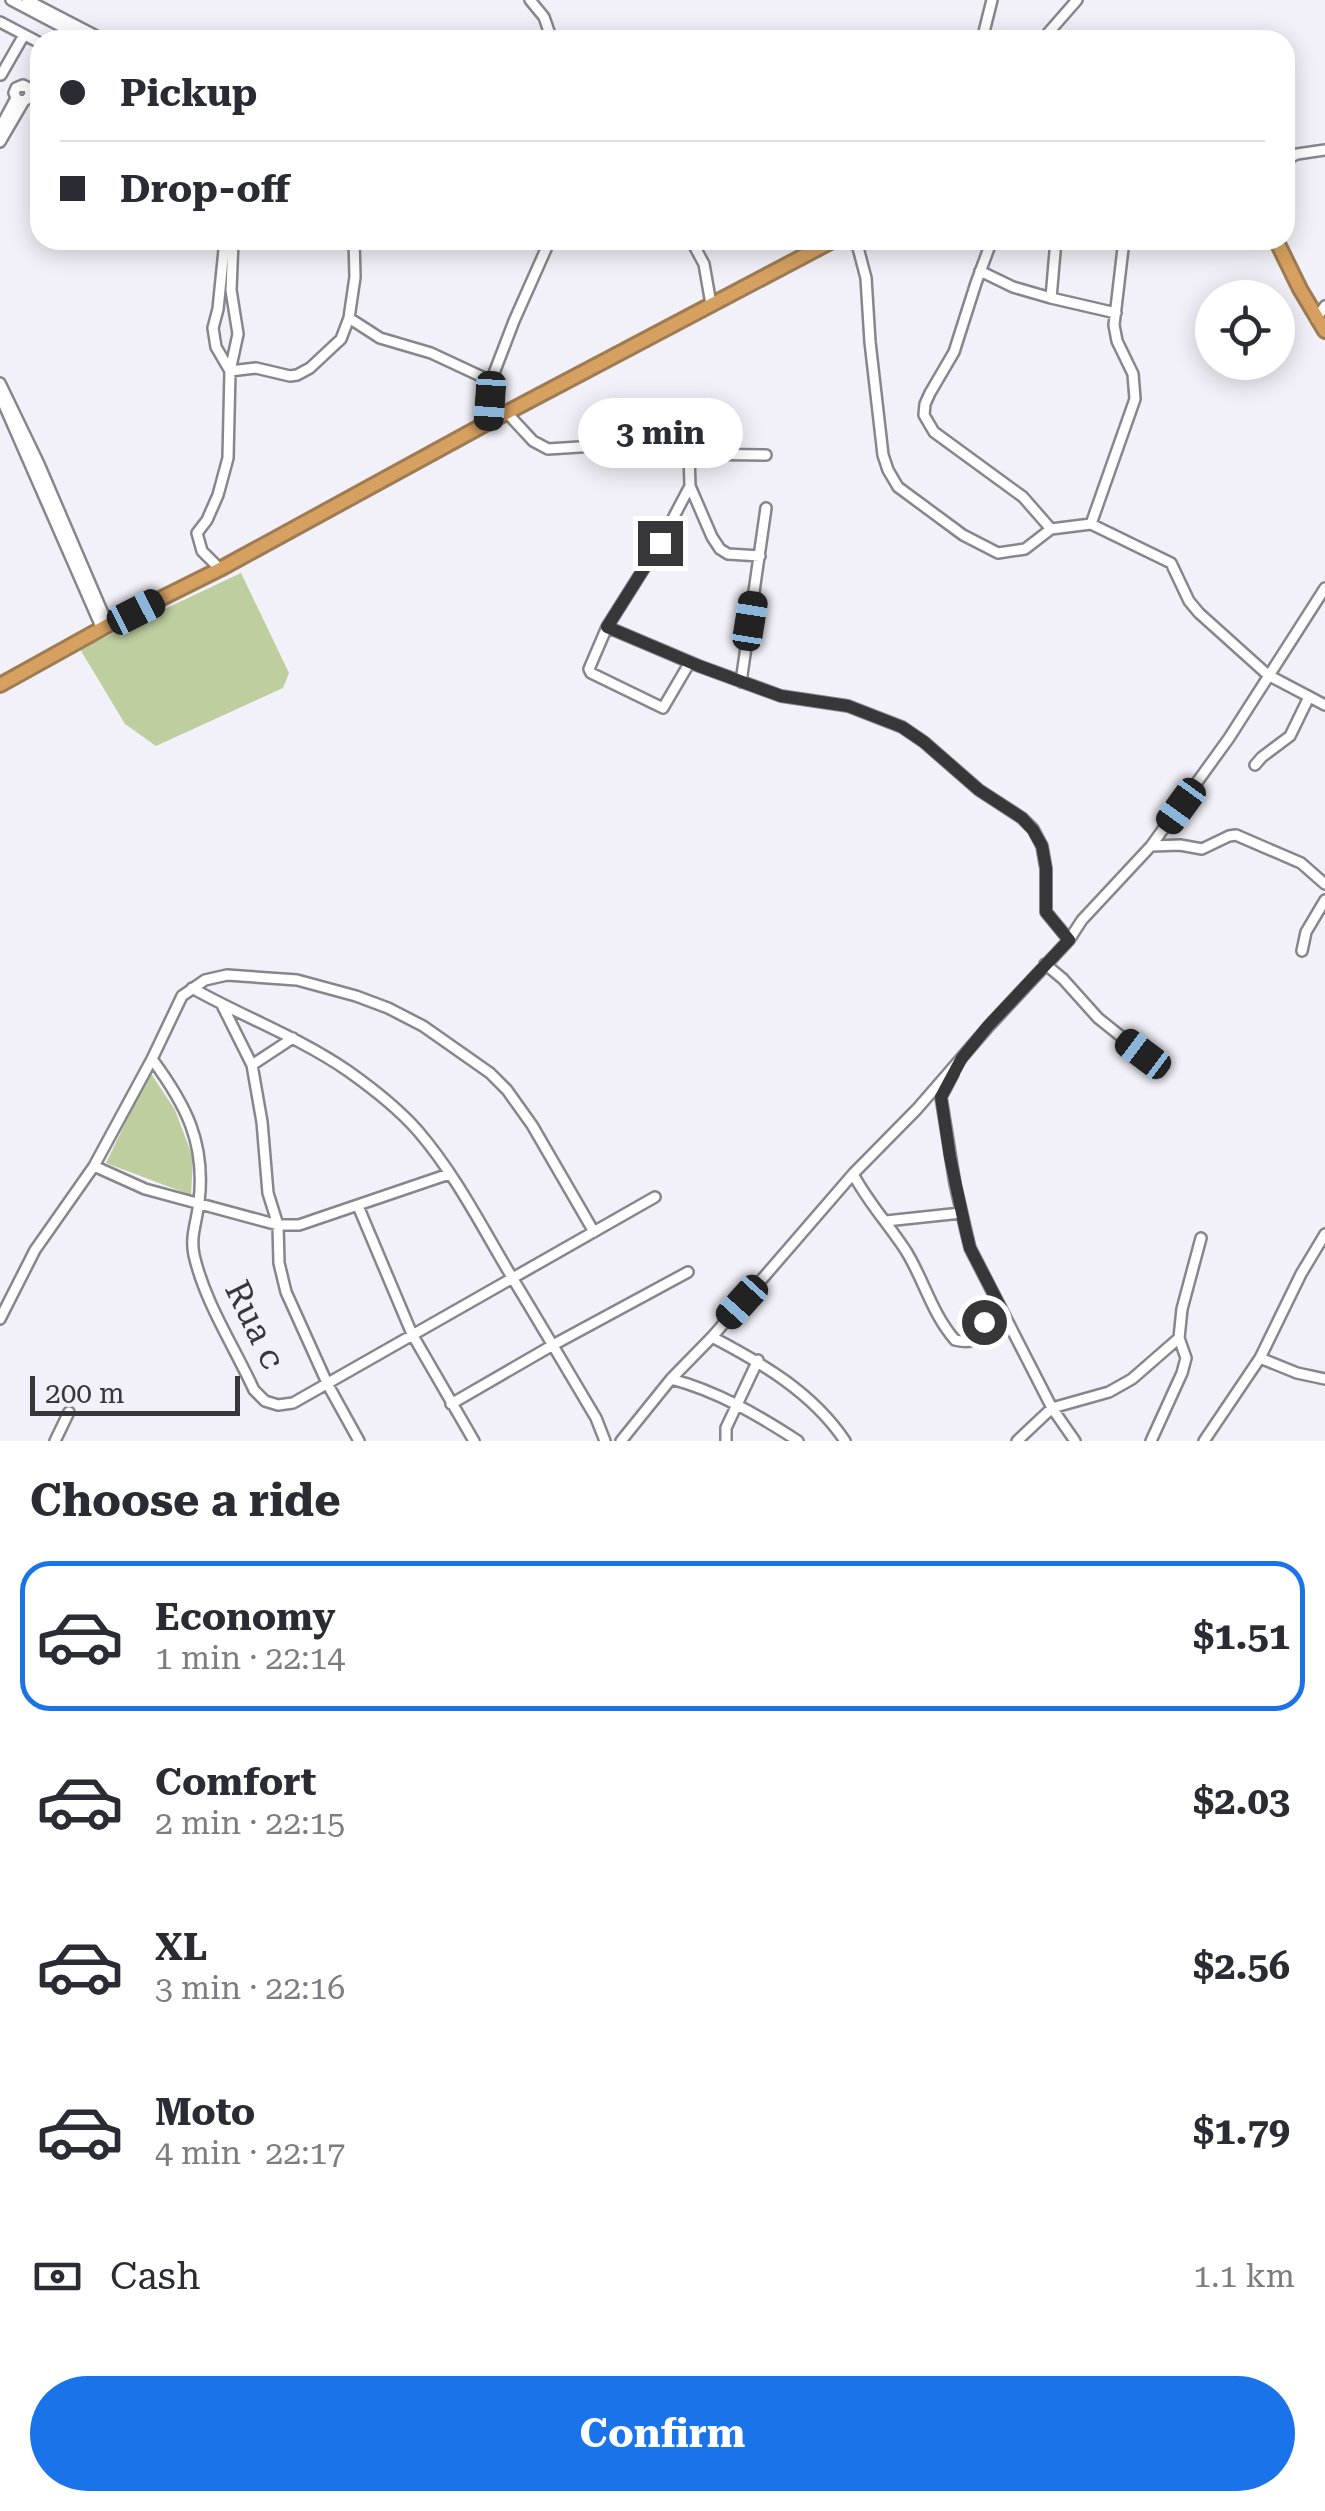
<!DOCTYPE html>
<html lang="en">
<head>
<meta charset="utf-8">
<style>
	:root { --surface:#fff; --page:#f2f2f3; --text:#2b2b33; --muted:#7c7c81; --line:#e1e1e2; --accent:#1a73e8 }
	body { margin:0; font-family:"Roboto Serif",serif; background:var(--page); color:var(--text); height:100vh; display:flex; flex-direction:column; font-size:38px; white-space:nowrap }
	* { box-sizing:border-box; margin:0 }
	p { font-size:32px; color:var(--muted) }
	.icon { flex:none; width:55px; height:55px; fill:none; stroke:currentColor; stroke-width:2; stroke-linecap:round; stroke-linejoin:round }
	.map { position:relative; height:1441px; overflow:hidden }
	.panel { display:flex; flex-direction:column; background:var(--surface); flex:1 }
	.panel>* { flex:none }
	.hud { position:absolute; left:30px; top:30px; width:1265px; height:220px; border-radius:30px; box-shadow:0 5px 25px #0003; display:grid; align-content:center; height:220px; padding:0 30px; background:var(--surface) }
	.buttons { position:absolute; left:1195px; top:280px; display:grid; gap:20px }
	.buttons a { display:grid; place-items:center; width:100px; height:100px; border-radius:50%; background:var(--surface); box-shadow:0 5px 25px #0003; font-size:50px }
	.scale { position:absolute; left:30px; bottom:25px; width:210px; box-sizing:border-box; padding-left:10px; border:5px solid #373639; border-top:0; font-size:28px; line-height:35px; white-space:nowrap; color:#373639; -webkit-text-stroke:8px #f2f0f8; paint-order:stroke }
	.end { position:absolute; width:45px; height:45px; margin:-22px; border:12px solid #373639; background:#fff; box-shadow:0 0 0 5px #fff }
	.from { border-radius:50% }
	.bubble { position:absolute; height:70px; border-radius:35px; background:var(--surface); box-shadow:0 5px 25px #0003; font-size:32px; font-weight:700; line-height:70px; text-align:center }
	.car { position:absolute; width:30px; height:60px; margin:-30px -15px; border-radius:12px; box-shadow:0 0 8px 2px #0007; background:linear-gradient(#222 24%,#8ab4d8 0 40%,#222 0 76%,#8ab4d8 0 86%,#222 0) }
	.hud b { display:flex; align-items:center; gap:35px; height:95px; font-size:38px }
	.hud b+b { border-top:2px solid var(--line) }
	.hud i { width:25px; height:25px; background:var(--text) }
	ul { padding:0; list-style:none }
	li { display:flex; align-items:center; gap:30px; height:150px; margin:0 20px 15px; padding:0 10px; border:5px solid transparent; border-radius:30px }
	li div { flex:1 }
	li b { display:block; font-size:38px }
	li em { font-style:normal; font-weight:700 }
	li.current { border-color:var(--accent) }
	li>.icon { width:90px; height:90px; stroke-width:1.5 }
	h2 { padding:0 30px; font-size:45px; line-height:120px }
	.pay { display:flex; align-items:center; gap:25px; height:110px; padding:0 30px; font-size:38px }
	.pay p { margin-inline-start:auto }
	.cta { display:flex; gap:20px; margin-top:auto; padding:20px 30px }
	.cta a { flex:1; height:115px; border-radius:60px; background:var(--accent); color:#fff; font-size:40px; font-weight:700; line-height:115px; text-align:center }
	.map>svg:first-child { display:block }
	.green { fill:#bece9f }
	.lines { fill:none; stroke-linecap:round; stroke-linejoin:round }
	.minor-casing { stroke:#88868d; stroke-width:14 }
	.highway-casing { stroke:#9e7b52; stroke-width:18 }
	.minor { stroke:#fff; stroke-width:9 }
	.highway { stroke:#d5a060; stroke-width:12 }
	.route { stroke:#373639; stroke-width:12 }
	.labels { text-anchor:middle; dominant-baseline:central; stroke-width:8; stroke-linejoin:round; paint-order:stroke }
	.street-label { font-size:35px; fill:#373639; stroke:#f2f0f8 }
</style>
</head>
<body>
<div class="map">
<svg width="1325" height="1441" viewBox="0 0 1325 1441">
	<rect width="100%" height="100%" fill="#f2f0f8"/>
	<path class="green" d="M241,573L289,673L283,688L156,746L125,724L80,649Z
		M150,1072L175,1110L193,1158L191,1195L106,1163Z"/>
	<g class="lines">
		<defs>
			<path id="minor" d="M11,0L87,40
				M27,0L104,40
				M530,0L544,17L552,40
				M0,22L40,43
				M982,40L992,0
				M1042,40L1077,0
				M1,75L24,35
				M0,128L16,98L14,93L16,88L23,85L29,88L30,95L26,100L20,101L16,98
				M0,142L24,101
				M1285,160L1297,154L1325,150
				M225,240L218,309L213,328L216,347L230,371
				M354,240L355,277L349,318L380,338L431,353L491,381
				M691,240L704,264L711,304
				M856,240L866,278L870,342L883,455L888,470L898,487L963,535L998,553L1025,549L1051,529L1091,524L1171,563L1189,601L1199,613L1268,675L1325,705
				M992,240L976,283L954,352L930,393L925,404L924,415L934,432L1023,497L1051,529
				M1056,240L1051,298L1116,313
				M980,271L1013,287L1051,298
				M1316,319L1325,306
				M230,371L256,368L290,376L297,375L310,368L341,339L349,318
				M0,383L39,464L108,625
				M1,398L102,629
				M507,413L533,441L548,449L611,445L689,454L766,455
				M489,422L491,381L514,321L550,240
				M689,454L690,486L712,537L720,549L728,554L760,556
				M690,486L660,543L607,627L589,669L591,673L663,708L690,662
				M1091,524L1135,399L1133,374L1117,341L1114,325L1124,240
				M220,569L202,551L197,533L207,520L218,495L228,458L230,371L238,334L231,290L233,240
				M607,627L699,666L781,696L848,706L902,727L924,742L979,790L1022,818L1033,829L1042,846L1046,869V912L1069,940
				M741,682L766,508
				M1255,765L1262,757L1290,736L1309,697
				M1151,846L1180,845L1202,849L1229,836L1236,835L1301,863L1325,884
				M1302,951L1306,932L1325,900
				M1045,964L1063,979L1098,1018L1143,1054
				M192,988C243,1017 299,1037 348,1071C372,1088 398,1108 418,1131C456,1175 483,1229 513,1279C541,1325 568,1371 596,1418L605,1441
				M222,1005L252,1065L262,1122L268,1193L278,1225L279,1263L286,1292L328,1385L359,1441
				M152,1059C186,1105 206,1143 199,1202C197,1221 190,1236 194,1255C205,1303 234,1346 254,1390L265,1401L278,1405L293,1403L655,1197
				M252,1065L293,1038
				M953,1074L941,1097L955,1184L970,1248L1052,1408L1075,1441
				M94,1166L145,1189L278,1225H299L449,1174
				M853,1174C868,1202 889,1225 906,1251C924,1280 932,1314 955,1340C982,1346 974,1333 986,1319C990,1314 996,1311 1001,1308
				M358,1206L412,1334L474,1441
				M886,1221L961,1213
				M0,1319L35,1250L94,1166L152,1059L182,996L205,980L227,975L297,980L356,996L388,1008L423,1026L490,1073L507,1090L532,1125L594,1232
				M712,1337C762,1363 813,1393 845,1441
				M1260,1358L1297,1373L1325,1379
				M671,1379C717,1391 758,1415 798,1441
				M451,1404L553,1345L688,1272
				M55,1441L69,1412
				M621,1441L671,1379L712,1337L853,1174L917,1109L989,1026L1069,940L1082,920L1151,846L1229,738L1325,588
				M726,1441V1428L758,1360
				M1017,1441L1052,1408L1109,1392L1132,1379L1179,1338L1182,1309L1201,1238
				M1151,1441L1182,1373L1186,1358L1179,1338
				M1204,1441L1260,1358L1301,1274L1325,1234"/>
			<path id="highway" d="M1276,240L1300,289L1325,331
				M0,685L108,625L220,569L489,422L834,240"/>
		</defs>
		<use href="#minor" class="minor-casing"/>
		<use href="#highway" class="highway-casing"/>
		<use href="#minor" class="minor"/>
		<use href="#highway" class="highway"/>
	</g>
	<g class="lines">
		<path class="route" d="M660,543L607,627L699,666L781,696L848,706L902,727L924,742L979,790L1022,818L1033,830L1042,846L1046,868V912L1069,940L988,1026L962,1058L941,1097L950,1157L966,1232L970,1248L1001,1308L984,1322"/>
	</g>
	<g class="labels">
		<g class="street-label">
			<text transform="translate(255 1325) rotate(64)">Rua c</text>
		</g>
	</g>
</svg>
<div class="buttons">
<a><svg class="icon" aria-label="locate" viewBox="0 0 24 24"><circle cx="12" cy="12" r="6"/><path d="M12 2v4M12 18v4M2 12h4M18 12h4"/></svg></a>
</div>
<div class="scale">200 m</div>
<i class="end from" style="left:984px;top:1322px"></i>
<i class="end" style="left:660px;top:543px"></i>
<div class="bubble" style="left:578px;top:398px;width:165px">3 min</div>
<i class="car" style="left:490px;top:401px;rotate:184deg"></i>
<i class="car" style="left:136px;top:612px;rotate:63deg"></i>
<i class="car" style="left:750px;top:621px;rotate:9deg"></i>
<i class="car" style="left:1181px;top:806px;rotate:216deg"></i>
<i class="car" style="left:1143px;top:1054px;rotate:307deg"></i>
<i class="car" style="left:742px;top:1302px;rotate:222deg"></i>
<div class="hud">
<b><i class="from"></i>Pickup</b>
<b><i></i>Drop-off</b>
</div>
</div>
<section class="panel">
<h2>Choose a ride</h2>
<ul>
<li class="current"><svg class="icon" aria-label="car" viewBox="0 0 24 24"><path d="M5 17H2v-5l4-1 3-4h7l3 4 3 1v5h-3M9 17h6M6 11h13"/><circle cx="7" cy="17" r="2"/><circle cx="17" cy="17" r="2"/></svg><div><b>Economy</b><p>1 min · 22:14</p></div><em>$1.51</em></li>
<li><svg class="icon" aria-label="car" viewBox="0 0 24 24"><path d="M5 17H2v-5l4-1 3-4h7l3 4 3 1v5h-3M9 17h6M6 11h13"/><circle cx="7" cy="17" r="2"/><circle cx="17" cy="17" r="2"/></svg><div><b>Comfort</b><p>2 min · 22:15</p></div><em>$2.03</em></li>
<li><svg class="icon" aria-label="car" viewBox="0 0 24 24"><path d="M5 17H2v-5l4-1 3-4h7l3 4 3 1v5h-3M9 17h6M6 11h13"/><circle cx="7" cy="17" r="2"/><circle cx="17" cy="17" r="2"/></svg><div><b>XL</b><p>3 min · 22:16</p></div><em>$2.56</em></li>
<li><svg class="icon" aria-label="car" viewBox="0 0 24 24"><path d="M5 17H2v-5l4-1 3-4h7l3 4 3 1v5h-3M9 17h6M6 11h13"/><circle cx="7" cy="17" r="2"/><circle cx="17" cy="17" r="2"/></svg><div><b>Moto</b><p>4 min · 22:17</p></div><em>$1.79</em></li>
</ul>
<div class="pay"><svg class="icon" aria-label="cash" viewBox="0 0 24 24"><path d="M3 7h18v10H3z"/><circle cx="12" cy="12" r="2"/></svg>Cash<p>1.1 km</p></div>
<div class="cta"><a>Confirm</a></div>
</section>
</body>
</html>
